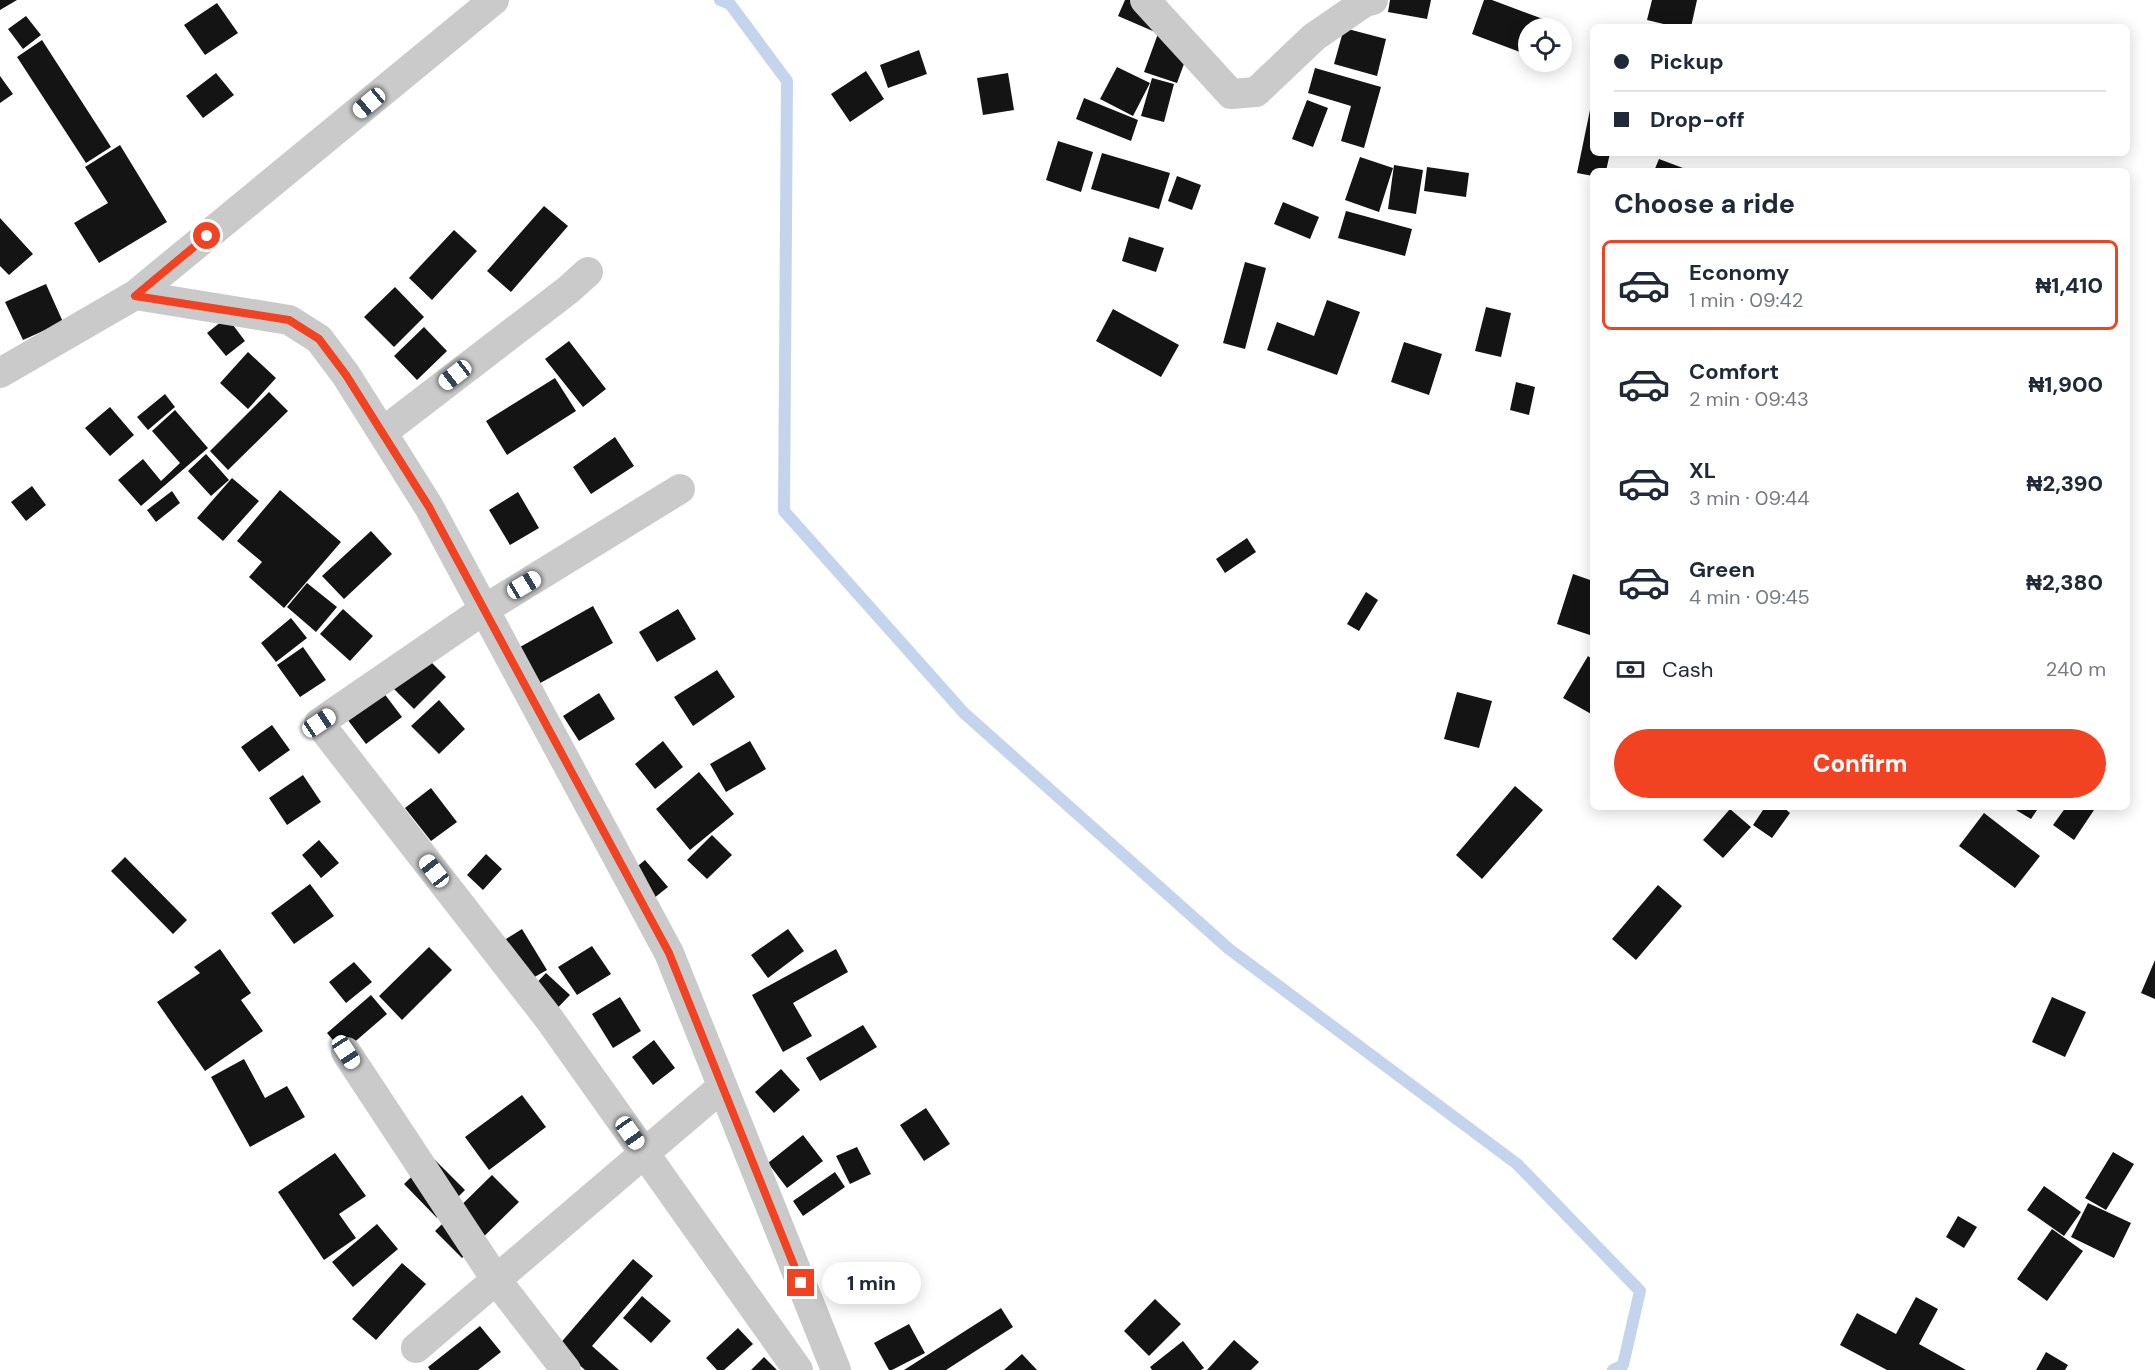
<!DOCTYPE html>
<html lang="en">
<head>
<meta charset="utf-8">
<style>
	:root { --surface:#fff; --page:#f2f2f3; --text:#1f2937; --muted:#747a83; --line:#e0e1e3; --accent:#f14222 }
	body { margin:0; font-family:"DM Sans",sans-serif; background:var(--page); color:var(--text); height:100vh; display:flex; flex-direction:column; font-size:22px; white-space:nowrap }
	* { box-sizing:border-box; margin:0 }
	p { font-size:20px; color:var(--muted) }
	.icon { flex:none; width:33px; height:33px; fill:none; stroke:currentColor; stroke-width:2; stroke-linecap:round; stroke-linejoin:round }
	.map { position:relative; flex:1; overflow:hidden }
	.sheet { position:absolute; left:1590px; top:168px; width:540px; height:642px; display:flex; flex-direction:column; background:var(--surface); border-radius:9px; box-shadow:0 3px 15px #0003 }
	.sheet>* { flex:none }
	.banner { position:absolute; left:1590px; top:24px; width:540px; height:132px; border-radius:9px; box-shadow:0 3px 15px #0003; display:grid; align-content:center; height:132px; padding:0 24px; background:var(--surface) }
	.buttons { position:absolute; left:1518px; top:18px; display:grid; gap:12px }
	.buttons a { display:grid; place-items:center; width:54px; height:54px; border-radius:50%; background:var(--surface); box-shadow:0 3px 15px #0003; font-size:30px }
	.end { position:absolute; width:27px; height:27px; margin:-14px; border:8px solid #f14222; background:#fff; box-shadow:0 0 0 3px #fff }
	.from { border-radius:50% }
	.bubble { position:absolute; height:42px; border-radius:21px; background:var(--surface); box-shadow:0 3px 15px #0003; font-size:20px; font-weight:800; line-height:42px; text-align:center }
	.car { position:absolute; width:18px; height:36px; margin:-18px -9px; border-radius:8px; box-shadow:0 0 4px 2px #0007; background:linear-gradient(#fff 24%,#345 0 40%,#fff 0 76%,#345 0 86%,#fff 0) }
	.banner b { display:flex; align-items:center; gap:21px; height:57px; font-size:22px }
	.banner b+b { border-top:2px solid var(--line) }
	.banner i { width:15px; height:15px; background:var(--text) }
	ul { padding:0; list-style:none }
	li { display:flex; align-items:center; gap:18px; height:90px; margin:0 12px 9px; padding:0 12px; border:3px solid transparent; border-radius:9px }
	li div { flex:1 }
	li b { display:block; font-size:22px }
	li em { font-style:normal; font-weight:800 }
	li.on { border-color:var(--accent) }
	li>.icon { width:54px; height:54px; stroke-width:1.5 }
	h2 { padding:0 24px; font-size:27px; line-height:72px }
	.pay { display:flex; align-items:center; gap:15px; height:66px; padding:0 24px; font-size:22px }
	.pay p { margin-inline-start:auto }
	.cta { display:flex; gap:12px; margin-top:auto; padding:12px 24px }
	.cta a { flex:1; height:69px; border-radius:36px; background:var(--accent); color:#fff; font-size:24px; font-weight:800; line-height:69px; text-align:center }
	.map>svg:first-child { display:block }
	.lines { fill:none; stroke-linecap:round; stroke-linejoin:round }
	.stream { stroke:#c4d4ed; stroke-width:12 }
	.building { fill:#141414 }
	.street { stroke:#cacaca; stroke-width:30 }
	.route { stroke:#f14222; stroke-width:8 }
</style>
</head>
<body>
<div class="map">
<svg width="2155" height="1370" viewBox="0 0 2155 1370">
	<rect width="100%" height="100%" fill="#fff"/>
	<g class="lines">
		<path class="stream" d="M720,0L730,4L787,81L784,511L964,713L1229,949L1517,1164L1640,1291L1623,1365L1613,1370"/>
	</g>
	<path class="building" d="M0,0H17L0,10Z
		M1125,0H1141L1155,32L1118,16Z
		M1390,0H1431L1427,19L1388,12Z
		M1484,0H1492L1543,19L1540,28H1528V55L1472,34Z
		M1652,0H1697L1691,27H1676L1647,20Z
		M217,3L238,33L205,55L184,25Z
		M26,16L41,35L23,49L8,29Z
		M1344,28L1386,39L1377,76L1334,64Z
		M1159,31L1192,42L1177,83L1144,72Z
		M42,40L111,147L86,163L17,57Z
		M919,50L927,74L888,88L880,65Z
		M1117,67L1150,83L1133,116L1100,99Z
		M1315,68L1381,87L1364,148L1341,141L1351,106L1308,93Z
		M866,71L884,99L850,122L831,94Z
		M216,73L234,95L203,118L186,96Z
		M1008,73L1014,110L983,115L977,78Z
		M0,76L13,94L0,103Z
		M1152,78L1174,84L1164,122L1141,116Z
		M1084,98L1138,120L1131,141L1076,119Z
		M1307,100L1328,108L1313,147L1292,139Z
		M1590,110L1593,111V153H1610L1606,171H1593V176L1577,173Z
		M1058,141L1093,152L1081,192L1046,180Z
		M120,145L167,222L99,263L74,223L108,203L85,167Z
		M1102,153L1170,173L1159,209L1091,189Z
		M1360,157L1393,168L1379,212L1345,200Z
		M1659,159L1691,171H1654Z
		M1394,165L1423,170L1416,214L1388,209Z
		M1427,167L1469,173L1466,197L1424,191Z
		M1177,176L1201,185L1192,210L1168,201Z
		M1283,202L1319,217L1310,239L1274,224Z
		M544,206L568,226L511,292L487,271Z
		M1346,211L1412,229L1405,256L1338,238Z
		M0,218L33,254L9,275L0,266Z
		M454,230L477,251L432,300L409,278Z
		M1129,237L1164,248L1156,272L1122,261Z
		M1245,262L1266,268L1245,349L1223,343Z
		M46,284L63,322L23,340L5,302Z
		M395,287L424,317L394,347L364,317Z
		M1327,300L1360,312L1337,375L1267,350L1277,322L1314,336Z
		M1486,307L1511,313L1501,357L1475,351Z
		M1113,309L1179,345L1161,377L1096,341Z
		M227,317L245,341L226,356L207,333Z
		M424,327L447,351L417,380L394,356Z
		M569,341L606,389L583,407L545,359Z
		M1404,342L1442,354L1429,395L1391,382Z
		M248,352L276,378L248,409L220,383Z
		M555,378L576,411L507,455L486,421Z
		M1516,382L1535,387L1529,415L1510,410Z
		M269,392L288,411L228,470L210,451Z
		M165,394L175,407L148,430L137,417Z
		M110,407L134,435L110,456L85,428Z
		M175,410L208,448L141,506L118,480L143,459L161,481L180,463L152,431Z
		M615,437L634,466L591,494L573,467Z
		M206,454L229,480L211,496L188,471Z
		M232,478L259,501L223,541L197,518Z
		M32,486L46,505L26,521L11,502Z
		M280,490L341,542L284,608L249,577L262,562L237,541Z
		M172,491L180,503L156,522L147,510Z
		M518,492L539,528L510,545L489,510Z
		M371,531L392,554L344,599L322,576Z
		M1247,538L1256,552L1225,573L1216,559Z
		M1573,574L1593,581V636L1557,624Z
		M307,583L337,607L316,632L287,607Z
		M1366,592L1378,600L1359,631L1347,624Z
		M593,606L613,643L524,692L504,656Z
		M343,609L373,636L350,661L320,634Z
		M678,609L696,639L657,662L639,632Z
		M291,618L307,638L276,662L261,643Z
		M303,647L326,680L300,697L277,665Z
		M424,655L446,677L414,709L392,687Z
		M1588,656L1593,660V715L1563,698Z
		M717,670L735,697L693,726L674,697Z
		M380,688L402,717L366,744L344,715Z
		M1457,692L1492,701L1479,748L1444,739Z
		M599,693L615,719L579,741L563,716Z
		M439,700L465,729L439,754L411,726Z
		M272,725L290,750L259,772L241,747Z
		M663,741L683,767L655,789L635,764Z
		M750,741L766,769L726,792L710,764Z
		M699,772L734,814L690,850L656,809Z
		M303,775L321,802L287,825L269,798Z
		M1515,786L1543,810L1482,879L1456,855Z
		M431,788L457,822L431,841L405,808Z
		M1765,807H1783L1790,813L1772,838L1753,825Z
		M2011,807H2039L2031,819Z
		M2066,807H2096L2074,840L2053,825Z
		M1730,809L1751,827L1723,858L1703,840Z
		M1984,813L2040,856L2015,888L1959,846Z
		M712,835L732,855L707,879L687,860Z
		M319,840L339,863L321,878L302,855Z
		M486,854L502,869L483,890L467,875Z
		M125,857L187,920L173,934L111,871Z
		M645,860L668,887L649,902L627,875Z
		M310,884L334,916L294,944L271,913Z
		M1658,885L1682,906L1636,960L1612,939Z
		M522,929L547,970L522,984L498,944Z
		M788,929L804,951L768,978L751,955Z
		M592,946L611,974L577,995L558,967Z
		M429,947L452,970L402,1020L379,996Z
		M220,949L251,993L241,1000L263,1031L205,1071L157,1002L200,973L194,967Z
		M836,949L848,972L793,1003L812,1036L783,1052L752,995Z
		M2155,960V999L2141,993Z
		M354,962L372,982L346,1003L329,982Z
		M546,973L570,995L546,1020L522,998Z
		M371,995L387,1014L343,1052L327,1033Z
		M620,997L641,1031L613,1048L592,1014Z
		M2052,997L2086,1012L2065,1057L2032,1042Z
		M863,1025L877,1047L820,1081L806,1058Z
		M654,1040L675,1068L653,1085L632,1057Z
		M244,1059L265,1098L287,1086L305,1117L250,1147L211,1077Z
		M781,1069L800,1090L774,1113L755,1092Z
		M522,1095L546,1127L489,1170L465,1137Z
		M926,1108L950,1144L924,1161L900,1125Z
		M803,1135L823,1161L787,1188L768,1163Z
		M857,1147L871,1174L850,1184L836,1156Z
		M2113,1152L2134,1164L2106,1210L2085,1198Z
		M335,1153L366,1196L339,1214L356,1238L324,1260L278,1192Z
		M432,1157L465,1190L437,1218L404,1184Z
		M835,1172L845,1187L803,1216L793,1201Z
		M492,1175L519,1202L462,1258L435,1231Z
		M2044,1186L2081,1212L2064,1236L2027,1210Z
		M2088,1203L2131,1223L2114,1258L2071,1237Z
		M1958,1216L1977,1227L1964,1248L1946,1237Z
		M377,1224L398,1249L353,1287L332,1262Z
		M2052,1229L2083,1251L2047,1301L2017,1279Z
		M633,1259L653,1276L592,1346L619,1370H585L558,1346Z
		M402,1263L426,1284L376,1340L352,1319Z
		M642,1296L671,1321L651,1343L623,1318Z
		M1916,1297L1938,1309L1919,1344L1966,1370H1887L1840,1345L1857,1313L1896,1334Z
		M1155,1299L1181,1324L1149,1356L1124,1331Z
		M1001,1308L1013,1327L946,1370H904Z
		M909,1324L925,1353L892,1370H889L874,1343Z
		M480,1326L501,1352L478,1370H430L428,1367Z
		M738,1328L753,1344L724,1370H717L706,1358Z
		M1234,1340L1259,1362L1251,1370H1207Z
		M1183,1341L1204,1368L1201,1370H1152L1150,1367Z
		M2046,1352L2068,1365L2065,1370H2036Z
		M1022,1354L1037,1370H1004Z
		M764,1357L777,1370H751Z"/>
	<g class="lines">
		<path class="street" d="M1145,0L1231,94L1256,92L1314,37L1365,2L1373,0
			M135,295L289,320L319,339L346,375L429,507L669,953L836,1370
			M0,373L135,295L494,0
			M383,432L568,290L588,272
			M680,489L485,609L319,723L550,1020L798,1370
			M346,1052L497,1281L566,1370
			M416,1348L722,1087"/>
	</g>
	<g class="lines">
		<path class="route" d="M207,236L135,296L289,320L319,339L346,375L429,507L669,953L801,1283"/>
	</g>
</svg>
<div class="buttons">
<a><svg class="icon" aria-label="locate" viewBox="0 0 24 24"><circle cx="12" cy="12" r="6"/><path d="M12 2v4M12 18v4M2 12h4M18 12h4"/></svg></a>
</div>
<i class="end from" style="left:207px;top:236px"></i>
<i class="end" style="left:801px;top:1283px"></i>
<div class="bubble" style="left:822px;top:1262px;width:99px">1 min</div>
<i class="car" style="left:369px;top:103px;rotate:230deg"></i>
<i class="car" style="left:455px;top:375px;rotate:232deg"></i>
<i class="car" style="left:524px;top:585px;rotate:59deg"></i>
<i class="car" style="left:319px;top:723px;rotate:56deg"></i>
<i class="car" style="left:434px;top:871px;rotate:322deg"></i>
<i class="car" style="left:346px;top:1052px;rotate:147deg"></i>
<i class="car" style="left:630px;top:1133px;rotate:145deg"></i>
<div class="banner">
<b><i class="from"></i>Pickup</b>
<b><i></i>Drop-off</b>
</div>
<section class="sheet">
<h2>Choose a ride</h2>
<ul>
<li class="on"><svg class="icon" aria-label="car" viewBox="0 0 24 24"><path d="M5 17H2v-5l4-1 3-4h7l3 4 3 1v5h-3M9 17h6M6 11h13"/><circle cx="7" cy="17" r="2"/><circle cx="17" cy="17" r="2"/></svg><div><b>Economy</b><p>1 min · 09:42</p></div><em>₦1,410</em></li>
<li><svg class="icon" aria-label="car" viewBox="0 0 24 24"><path d="M5 17H2v-5l4-1 3-4h7l3 4 3 1v5h-3M9 17h6M6 11h13"/><circle cx="7" cy="17" r="2"/><circle cx="17" cy="17" r="2"/></svg><div><b>Comfort</b><p>2 min · 09:43</p></div><em>₦1,900</em></li>
<li><svg class="icon" aria-label="car" viewBox="0 0 24 24"><path d="M5 17H2v-5l4-1 3-4h7l3 4 3 1v5h-3M9 17h6M6 11h13"/><circle cx="7" cy="17" r="2"/><circle cx="17" cy="17" r="2"/></svg><div><b>XL</b><p>3 min · 09:44</p></div><em>₦2,390</em></li>
<li><svg class="icon" aria-label="car" viewBox="0 0 24 24"><path d="M5 17H2v-5l4-1 3-4h7l3 4 3 1v5h-3M9 17h6M6 11h13"/><circle cx="7" cy="17" r="2"/><circle cx="17" cy="17" r="2"/></svg><div><b>Green</b><p>4 min · 09:45</p></div><em>₦2,380</em></li>
</ul>
<div class="pay"><svg class="icon" aria-label="cash" viewBox="0 0 24 24"><path d="M3 7h18v10H3z"/><circle cx="12" cy="12" r="2"/></svg>Cash<p>240 m</p></div>
<div class="cta"><a>Confirm</a></div>
</section>
</div>
</body>
</html>
